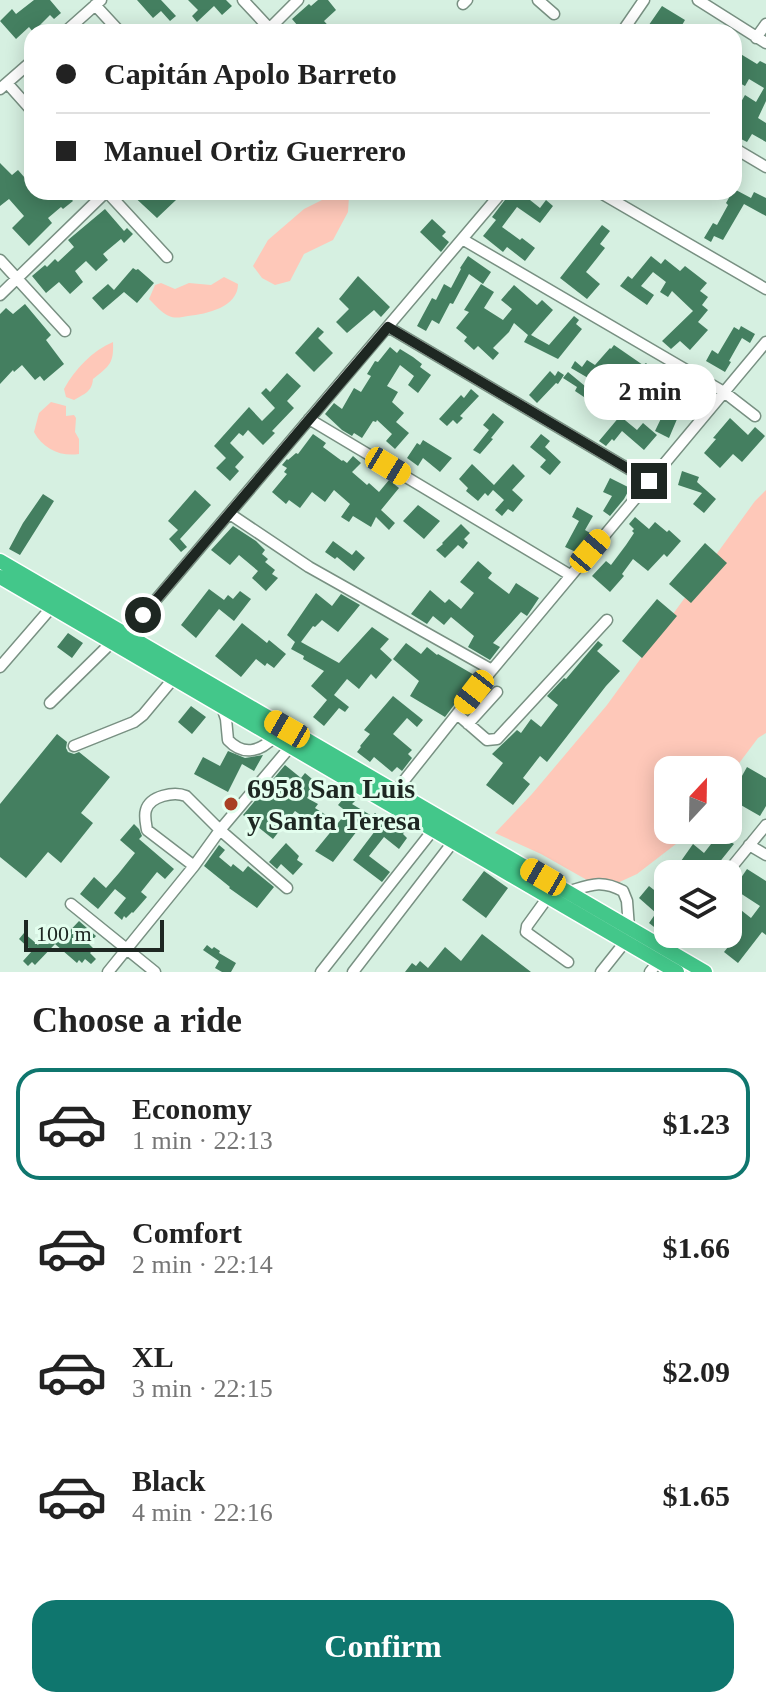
<!DOCTYPE html>
<html lang="en">
<head>
<meta charset="utf-8">
<style>
	:root { --surface:#fff; --page:#f2f2f2; --text:#222; --muted:#767676; --line:#e0e0e0; --accent:#0f766e }
	body { margin:0; font-family:"Times New Roman",serif; background:var(--page); color:var(--text); height:100vh; display:flex; flex-direction:column; font-size:30px; white-space:nowrap }
	* { box-sizing:border-box; margin:0 }
	p { font-size:26px; color:var(--muted) }
	.icon { flex:none; width:44px; height:44px; fill:none; stroke:currentColor; stroke-width:2; stroke-linecap:round; stroke-linejoin:round }
	.map { position:relative; height:972px; overflow:hidden }
	.drawer { display:flex; flex-direction:column; background:var(--surface); flex:1 }
	.drawer>* { flex:none }
	.top-card { position:absolute; left:24px; top:24px; width:718px; height:176px; border-radius:24px; box-shadow:0 4px 20px #0003; display:grid; align-content:center; height:176px; padding:0 32px; background:var(--surface) }
	.needle { width:52px; rotate:22deg }
	.buttons { position:absolute; left:654px; top:756px; display:grid; gap:16px }
	.buttons a { display:grid; place-items:center; width:88px; height:88px; border-radius:16px; background:var(--surface); box-shadow:0 4px 20px #0003; font-size:40px }
	.scale { position:absolute; left:24px; bottom:20px; width:140px; box-sizing:border-box; padding-left:8px; border:4px solid #1e2722; border-top:0; font-size:22px; line-height:28px; white-space:nowrap; color:#1e2722; -webkit-text-stroke:6px #e3feee; paint-order:stroke }
	.end { position:absolute; width:36px; height:36px; margin:-18px; border:10px solid #1e2722; background:#fff; box-shadow:0 0 0 4px #fff }
	.from { border-radius:50% }
	.bubble { position:absolute; height:56px; border-radius:24px; background:var(--surface); box-shadow:0 4px 20px #0003; font-size:26px; font-weight:700; line-height:56px; text-align:center }
	.car { position:absolute; width:24px; height:48px; margin:-24px -12px; border-radius:10px; box-shadow:0 0 6px 2px #0007; background:linear-gradient(#f5c518 24%,#345 0 40%,#f5c518 0 76%,#345 0 86%,#f5c518 0) }
	.top-card b { display:flex; align-items:center; gap:28px; height:76px; font-size:30px }
	.top-card b+b { border-top:2px solid var(--line) }
	.top-card i { width:20px; height:20px; background:var(--text) }
	ul { padding:0; list-style:none }
	li { display:flex; align-items:center; gap:24px; height:112px; margin:0 16px 12px; padding:0 16px; border:4px solid transparent; border-radius:24px }
	li div { flex:1 }
	li b { display:block; font-size:30px }
	li em { font-style:normal; font-weight:700 }
	li.current { border-color:var(--accent) }
	li>.icon { width:72px; height:72px; stroke-width:1.5 }
	h2 { padding:0 32px; font-size:36px; line-height:96px }
	.button { display:flex; gap:16px; margin-top:auto; padding:16px 32px }
	.button a { flex:1; height:92px; border-radius:24px; background:var(--accent); color:#fff; font-size:32px; font-weight:700; line-height:92px; text-align:center }
	.map>svg:first-child { display:block }
	.green { fill:#fec8b9 }
	.building { fill:#447f60 }
	.lines { fill:none; stroke-linecap:round; stroke-linejoin:round }
	.minor-casing { stroke:#789082; stroke-width:13 }
	.highway-casing { stroke:#fff; stroke-width:17 }
	.minor { stroke:#fff; stroke-width:10 }
	.highway { stroke:#43c78a; stroke-width:14 }
	.route { stroke:#1e2722; stroke-width:10 }
	.poi-dot { fill:#a94024; stroke:#e3feee; stroke-width:3 }
	.labels { text-anchor:middle; dominant-baseline:central; stroke-width:6; stroke-linejoin:round; paint-order:stroke }
	.poi-label { font-size:28px; font-weight:bold; fill:#1e2722; stroke:#e3feee; text-anchor:start }
</style>
</head>
<body>
<div class="map">
<svg width="766" height="972" viewBox="0 0 766 972">
	<rect width="100%" height="100%" fill="#d6f0e1"/>
	<path class="green" d="M332,195L349,196L348,212L333,240L304,254L290,281L275,285L262,278L253,266L268,240L304,209Z
		M224,277L238,284C238,307 207,314 188,316C182,317 175,319 169,316C162,313 155,305 149,299L155,285L161,283L175,289L189,283L211,285Z
		M113,342C114,364 109,366 93,379C92,392 84,394 74,400L66,397L64,389C75,369 92,351 113,342Z
		M51,402L66,406V416L74,415L76,418L75,432L79,439V454C61,457 43,449 34,432L39,413Z
		M766,490V733L758,738L728,778V770H668V830H690L685,837L637,874L613,885L594,884L541,854L495,833L532,794L607,705L755,501Z"/>
	<path class="building" d="M34,0H50L61,13L54,19L50,15L33,32L29,27L16,39L0,21L12,9L16,14Z
		M137,0H161L176,16L170,21L161,11L153,18Z
		M188,0H226L232,6L222,15L214,6L197,22L192,16L198,10Z
		M318,0H328L336,10L324,21L334,32H303L292,19L309,4L311,6Z
		M662,6L685,20L678,32H644Z
		M734,50L757,64L760,61L766,64V101L758,118L766,123V142L752,134L747,142L739,138L742,133L734,128V107L737,109L745,95L756,102L764,88L749,79L745,86L734,80Z
		M0,163L12,175L18,170L32,186V192H65L73,201L63,209L61,207L48,218L52,223L29,246L12,228L24,216L9,199L0,206Z
		M734,189L751,198L754,192L766,198V216L744,204L723,240L714,236L711,242L704,238L713,223L717,225L728,205L726,203Z
		M129,192H169L176,200L157,218Z
		M511,192H520L540,208L546,200L553,206L540,223L517,207L502,227L520,240L522,238L535,248L525,261L507,247L503,252L483,236L496,220L492,217Z
		M105,209L124,231L127,228L133,234L124,243L121,239L103,254L108,260L96,271L86,261L75,271L83,282L70,294L59,282L46,293L32,276L45,265L47,267L55,259L58,262L74,247L68,240Z
		M432,219L446,232L442,236L449,242L441,252L420,232Z
		M602,225L610,231L600,244L605,248L586,272L600,284L587,299L560,278Z
		M468,256L491,272L483,284L469,274L453,304L450,303L439,324L432,320L426,331L417,326L432,298L436,300L444,284L451,288L461,269L460,268Z
		M651,256L661,264L665,259L680,271L685,266L707,283L700,291L708,297L702,305L708,310L698,322L708,330L690,350L680,341L671,349L662,341L693,311L672,291L668,297L660,292L666,282L653,272L641,286L654,295L647,305L620,286L628,276L632,279Z
		M133,268L136,270L138,269L154,283L137,303L124,292L103,310L92,298L108,284L114,290Z
		M358,276L390,307L381,317L374,310L347,333L336,322L349,309L339,299Z
		M481,284L494,292L484,308L503,320L512,309L501,300L514,285L537,305L542,300L553,310L531,335L549,345L574,316L579,320L576,324L582,329L558,359L524,342L528,335L514,323L509,332L493,348L499,353L493,360L478,346L474,350L464,341L467,337L456,328L469,312L464,310Z
		M25,304L51,335L46,340L64,364L44,381L40,376L35,380L22,365L14,372L13,370L0,384V314L6,308L13,314Z
		M741,326L755,334L750,343L742,338L729,361L731,362L725,372L706,361L712,350L718,354L734,327L739,330Z
		M318,327L324,332L318,338L333,353L314,372L295,353Z
		M614,345L643,365L646,363L663,380L647,398L638,390L631,403L571,368L575,361L582,367L587,360L595,365L610,348L611,349Z
		M390,347L397,353L400,349L413,357L422,364L420,367L431,375L418,393L408,385L414,376L400,365L387,386L398,392L392,402L404,413L396,422L409,433L395,449L386,441L392,434L377,420L376,422L373,421L362,438L354,433L352,436L342,430L325,414L334,403L342,409L354,388L361,392L371,376L367,374L375,361L378,362Z
		M550,371L555,376L558,371L564,375L558,384L556,383L537,403L529,395Z
		M568,372L608,405L598,417L586,405L590,401L575,391L577,387L563,378Z
		M287,373L301,386L287,401L294,408L272,431L275,433L263,445L248,430L243,436L239,433L230,443L244,457L235,467L239,471L230,481L216,468L226,458L214,446L249,407L262,421L275,408L261,393L266,388L270,392Z
		M682,383L700,392L691,409L683,405L669,438L655,431L667,406L668,407Z
		M471,389L479,396L460,416L463,418L457,424L453,420L447,426L439,419L461,395L464,398Z
		M493,413L504,422L491,438L493,439L480,454L473,450L489,430L483,425Z
		M620,416L637,430L643,423L657,435L644,450L622,431L614,441L612,439L606,446L599,441Z
		M730,418L748,435L755,427L765,436L742,462L733,454L720,468L704,453L716,439L713,438Z
		M313,434L326,443L323,447L342,461L343,460L347,463L353,456L361,463L352,472L367,485L369,483L379,492L389,480L399,488L381,510L395,523L389,530L376,517L371,527L353,516L349,522L341,517L350,504L334,490L325,502L312,492L300,508L289,500L286,504L272,492L287,474L284,472L287,468L282,465L287,459L288,460L296,453L298,454Z
		M541,434L550,441L545,447L561,462L550,475L540,467L546,460L530,447Z
		M423,440L452,458L440,472L423,458L418,466L407,458L417,443L420,445Z
		M472,464L494,485L513,464L525,476L512,490L523,500L513,512L508,509L502,516L495,510L504,500L493,490L488,496L485,493L478,501L466,491L468,488L459,479Z
		M682,471L699,477L697,482L716,499L704,513L693,504L702,493L678,485Z
		M610,478L630,488L624,499L610,516L603,511L612,496L603,492Z
		M195,490L211,505L180,539L187,547L181,552L169,539L178,530L168,521Z
		M43,494L54,501L20,555L9,549L23,523Z
		M418,505L440,521L424,539L403,521Z
		M577,507L593,516L585,530L590,533L578,553L565,547L579,521L572,517Z
		M635,517L649,529L655,522L667,532L669,530L681,541L667,557L664,554L648,571L633,559L622,574L624,576L610,592L592,576L606,561L611,565L626,545L634,533L632,531L634,529L629,524Z
		M461,524L470,533L464,539L468,543L463,549L458,545L445,558L436,550L443,544L442,543Z
		M233,526L256,541L265,550L262,554L268,559L265,562L275,570L272,574L278,578L266,591L252,578L258,571L239,555L230,565L211,550Z
		M333,541L352,555L356,550L365,558L354,571L337,557L335,559L325,552Z
		M705,543L727,563L691,603L669,584Z
		M478,561L492,573L488,578L509,594L516,583L539,598L527,616L521,612L493,643L500,647L490,660L468,647L474,636L451,617L444,625L433,616L427,624L411,614L430,590L445,603L449,599L461,609L474,593L460,582Z
		M209,589L224,600L228,595L233,599L240,591L251,599L234,621L219,609L196,638L181,625Z
		M316,593L332,606L341,594L360,605L338,632L322,620L315,627L313,626L301,642L339,663L372,627L389,639L380,649L392,660L376,679L371,674L359,689L347,679L334,695L349,707L345,712L339,708L324,726L313,717L327,700L311,686L324,671L303,659L304,656L291,649L295,642L287,635Z
		M657,599L677,616L642,658L622,641Z
		M242,623L267,643L269,640L286,654L274,668L267,663L265,666L256,659L241,677L215,656Z
		M68,633L83,643L72,658L57,647Z
		M598,641L603,645L597,651L620,671L606,686L547,762L540,756L523,778L530,784L513,805L486,785L503,763L492,754L517,730L521,733L531,719L541,727L558,705L547,696L564,678L566,679Z
		M406,643L421,654L427,647L437,655L438,654L476,676L445,717L410,696L419,681L393,659Z
		M393,696L423,720L417,727L407,718L393,734L412,750L408,754L412,758L402,771L397,767L392,772L374,757L370,762L357,752L361,747L360,746L370,734L364,730Z
		M191,706L206,717L192,734L178,722Z
		M57,734L67,742L66,748L68,752L74,754L79,752L110,777L81,813L93,823L61,863L48,852L26,878L0,857V804Z
		M228,751L245,758L263,755L254,771L242,764L228,792L194,774L203,757L220,766Z
		M285,765L301,778L305,773L318,784L307,798L318,804L315,808L326,815L321,822L315,818L312,823L295,811L273,839L243,815Z
		M747,767L766,778V806L760,816L739,804L728,823V789L733,780L738,783Z
		M349,792L357,799L352,804L372,816L375,813L388,823L392,818L408,827L403,834L407,838L399,849L384,837L369,856L390,872L382,882L353,860L375,831L364,822L333,862L315,851L347,812L338,805Z
		M134,824L139,829L142,836L139,839L174,869L165,879L157,872L141,892L147,897L133,913L132,912L126,918L124,916L122,920L114,913L126,898L115,889L98,909L80,894L94,877L106,888L119,873L135,853L120,840Z
		M722,830H731L726,839L734,844L710,874H685L690,868L681,861L693,844L704,853Z
		M286,843L299,856L297,860L303,864L293,875L281,864L277,869L269,862Z
		M219,845L225,850L219,857L231,867L233,864L243,872L248,866L274,887L257,908L229,888L230,887L204,866Z
		M747,869L766,881V935L762,932L738,963L724,952L736,937L728,930V908L732,903L751,918L760,906L740,893L742,889L736,885Z
		M484,871L508,888L486,918L462,900Z
		M649,886L668,901V928L663,934L649,923L656,913L639,898Z
		M79,921L96,936L89,944L94,949L90,953L96,959L91,964L85,959L82,963L79,960L77,963L55,944L35,965L32,962L28,966L23,961L32,951L19,939L24,933L38,945L51,928L63,938Z
		M482,934L531,972H405L412,963L416,966L420,961L428,968L445,947L461,961Z
		M207,945L212,949L214,947L220,951L219,953L236,963L231,972H222L215,968L219,961L203,950Z"/>
	<g class="lines">
		<defs>
			<path id="minor" d="M243,0L269,28
				M538,0L554,14
				M698,0L766,43
				M463,4L467,0
				M95,5L120,32
				M65,32L101,0
				M266,32L298,0
				M622,32L644,0
				M756,38L766,24
				M7,83L32,111
				M0,89L32,61
				M734,148L766,167
				M107,192L167,257
				M599,192L766,289
				M462,239L724,392L755,416
				M0,260L65,331
				M0,295L106,192
				M388,327L649,481
				M309,419L570,575
				M230,514L309,567L492,670
				M126,635L502,192
				M0,667L51,608
				M50,703L111,643
				M222,707L226,719L228,740C243,756 260,752 274,737
				M457,714L487,740L497,739L607,620
				M468,724L497,692
				M74,746L134,722L143,715L173,679
				M395,792L492,670L766,342
				M749,845L766,855
				M194,866L147,830C146,824 144,816 146,810C150,796 174,791 186,796L220,830L287,888
				M726,874L766,825
				M567,892C590,885 601,879 623,891L627,901L629,928
				M548,897L527,926L526,932L568,962
				M71,904L155,972
				M665,948L677,934
				M108,972L194,866L220,830L290,747
				M321,972L433,830
				M353,972L453,842
				M601,972L625,942
				M650,972L659,961"/>
			<path id="highway" d="M0,561L705,972
				M0,577L677,972"/>
		</defs>
		<use href="#minor" class="minor-casing"/>
		<use href="#highway" class="highway-casing"/>
		<use href="#minor" class="minor"/>
		<use href="#highway" class="highway"/>
	</g>
	<g class="lines">
		<path class="route" d="M143,615L388,327L649,481"/>
	</g>
	<circle class="poi-dot" cx="231" cy="804" r="8"/>
	<g class="labels">
		<g class="poi-label">
			<text x="247" y="788">6958 San Luis<tspan x="247" dy="32">y Santa Teresa</tspan></text>
		</g>
	</g>
</svg>
<div class="buttons">
<a><svg class="needle" viewBox="-14 -14 28 28"><path d="M0-13l5 13h-10z" fill="#e53935"/><path d="M0 13l5-13h-10z" fill="#767676"/></svg></a>
<a><svg class="icon" aria-label="layers" viewBox="0 0 24 24"><path d="M12 4l9 5-9 5-9-5zM3 14l9 5 9-5"/></svg></a>
</div>
<div class="scale">100 m</div>
<i class="end from" style="left:143px;top:615px"></i>
<i class="end" style="left:649px;top:481px"></i>
<div class="bubble" style="left:584px;top:364px;width:132px">2 min</div>
<i class="car" style="left:388px;top:466px;rotate:121deg"></i>
<i class="car" style="left:590px;top:551px;rotate:40deg"></i>
<i class="car" style="left:474px;top:692px;rotate:218deg"></i>
<i class="car" style="left:287px;top:729px;rotate:300deg"></i>
<i class="car" style="left:543px;top:877px;rotate:300deg"></i>
<div class="top-card">
<b><i class="from"></i>Capitán Apolo Barreto</b>
<b><i></i>Manuel Ortiz Guerrero</b>
</div>
</div>
<section class="drawer">
<h2>Choose a ride</h2>
<ul>
<li class="current"><svg class="icon" aria-label="car" viewBox="0 0 24 24"><path d="M5 17H2v-5l4-1 3-4h7l3 4 3 1v5h-3M9 17h6M6 11h13"/><circle cx="7" cy="17" r="2"/><circle cx="17" cy="17" r="2"/></svg><div><b>Economy</b><p>1 min · 22:13</p></div><em>$1.23</em></li>
<li><svg class="icon" aria-label="car" viewBox="0 0 24 24"><path d="M5 17H2v-5l4-1 3-4h7l3 4 3 1v5h-3M9 17h6M6 11h13"/><circle cx="7" cy="17" r="2"/><circle cx="17" cy="17" r="2"/></svg><div><b>Comfort</b><p>2 min · 22:14</p></div><em>$1.66</em></li>
<li><svg class="icon" aria-label="car" viewBox="0 0 24 24"><path d="M5 17H2v-5l4-1 3-4h7l3 4 3 1v5h-3M9 17h6M6 11h13"/><circle cx="7" cy="17" r="2"/><circle cx="17" cy="17" r="2"/></svg><div><b>XL</b><p>3 min · 22:15</p></div><em>$2.09</em></li>
<li><svg class="icon" aria-label="car" viewBox="0 0 24 24"><path d="M5 17H2v-5l4-1 3-4h7l3 4 3 1v5h-3M9 17h6M6 11h13"/><circle cx="7" cy="17" r="2"/><circle cx="17" cy="17" r="2"/></svg><div><b>Black</b><p>4 min · 22:16</p></div><em>$1.65</em></li>
</ul>
<div class="button"><a>Confirm</a></div>
</section>
</body>
</html>
